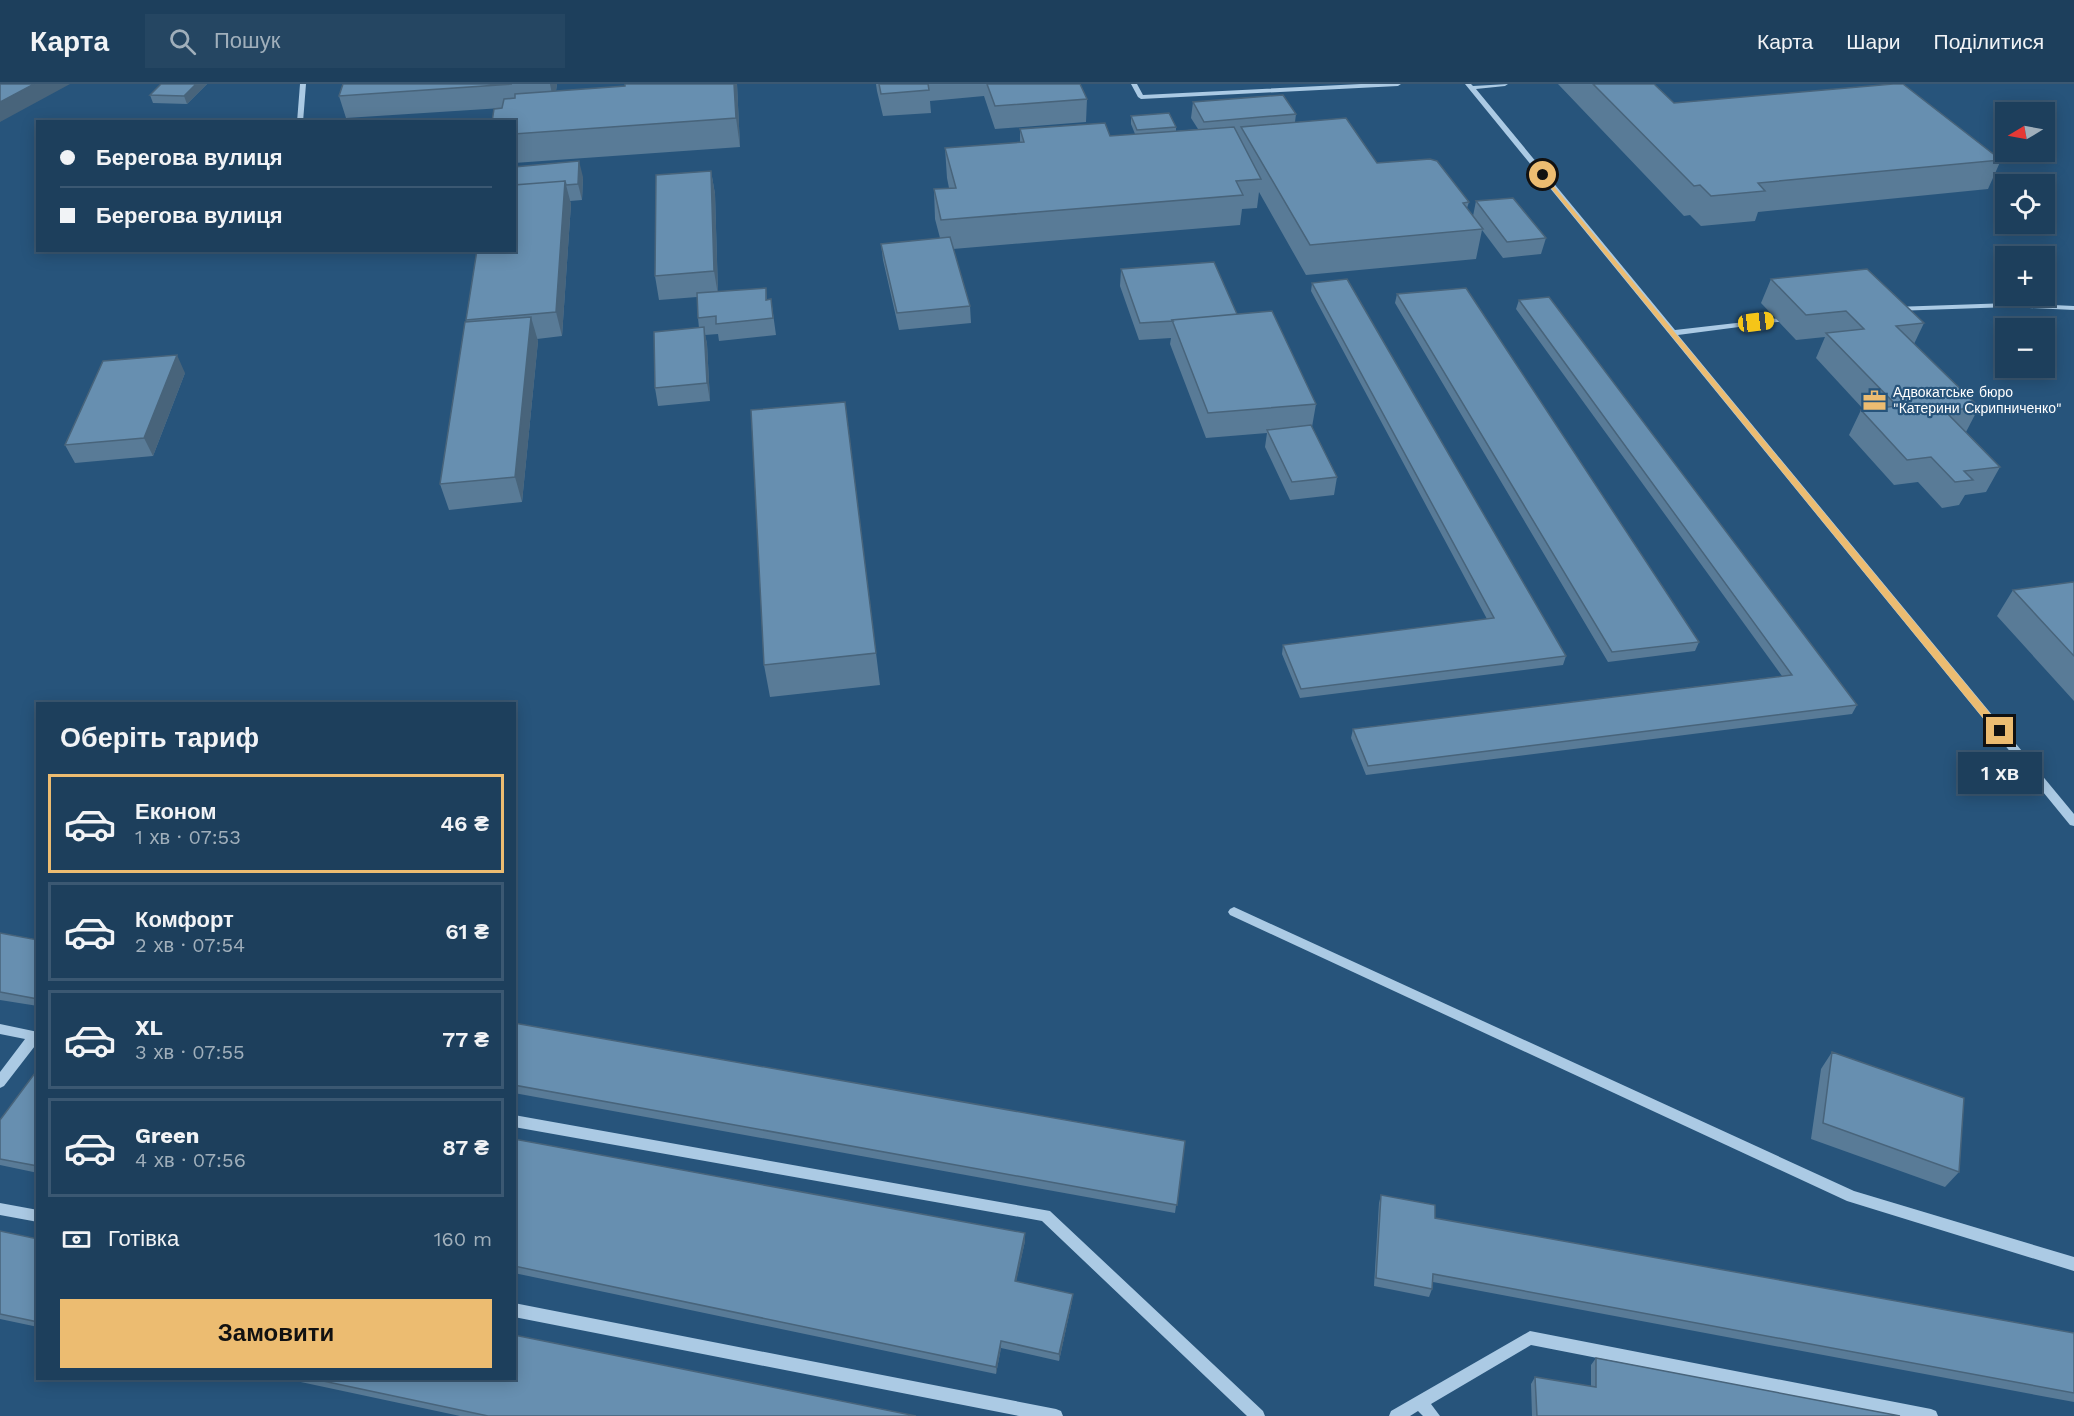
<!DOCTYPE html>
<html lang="uk">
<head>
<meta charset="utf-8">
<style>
	:root { --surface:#1d3f5c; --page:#254662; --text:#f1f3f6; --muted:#a0afbb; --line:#3b5872; --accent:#ecbc71 }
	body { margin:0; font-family:"Work Sans",sans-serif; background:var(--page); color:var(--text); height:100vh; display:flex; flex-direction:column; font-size:22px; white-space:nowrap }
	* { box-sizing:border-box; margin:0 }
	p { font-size:20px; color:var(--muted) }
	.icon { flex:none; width:33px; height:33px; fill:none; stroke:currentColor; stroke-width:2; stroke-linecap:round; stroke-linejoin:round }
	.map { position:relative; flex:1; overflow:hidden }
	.drawer { position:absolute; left:36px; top:618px; width:480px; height:678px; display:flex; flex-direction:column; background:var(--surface); border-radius:0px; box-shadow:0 3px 15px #0003,0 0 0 2px var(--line) }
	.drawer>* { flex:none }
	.banner { position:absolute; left:36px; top:36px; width:480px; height:132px; border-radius:0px; box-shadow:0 3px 15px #0003,0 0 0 2px var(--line); display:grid; align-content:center; height:132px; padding:0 24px; background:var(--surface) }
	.needle { width:39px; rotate:260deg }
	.fabs { position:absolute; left:1995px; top:18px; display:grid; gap:12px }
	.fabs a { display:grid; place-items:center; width:60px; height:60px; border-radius:0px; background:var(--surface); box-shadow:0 3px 15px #0003,0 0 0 2px var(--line); font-size:30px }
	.end { position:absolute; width:27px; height:27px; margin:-14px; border:8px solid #ecbc71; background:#111; box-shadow:0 0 0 3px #111 }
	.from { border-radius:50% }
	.bubble { position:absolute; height:42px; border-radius:0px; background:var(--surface); box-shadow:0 3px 15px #0003,0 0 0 2px var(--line); font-size:20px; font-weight:600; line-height:42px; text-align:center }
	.car { position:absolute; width:18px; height:36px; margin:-18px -9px; border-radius:8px; box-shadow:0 0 4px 2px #0007; background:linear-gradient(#f5c518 24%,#345 0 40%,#f5c518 0 76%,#345 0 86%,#f5c518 0) }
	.banner b { display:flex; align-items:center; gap:21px; height:57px; font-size:22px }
	.banner b+b { border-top:2px solid var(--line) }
	.banner i { width:15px; height:15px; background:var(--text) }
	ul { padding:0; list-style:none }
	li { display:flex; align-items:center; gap:18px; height:99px; margin:0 12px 9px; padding:0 12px; border:3px solid var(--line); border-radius:0px }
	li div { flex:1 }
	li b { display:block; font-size:22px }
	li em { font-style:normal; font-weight:600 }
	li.current { border-color:var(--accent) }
	li>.icon { width:54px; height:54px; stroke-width:1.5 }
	h2 { padding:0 24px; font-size:27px; line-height:72px }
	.pay { display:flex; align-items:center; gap:15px; height:66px; padding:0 24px; font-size:22px }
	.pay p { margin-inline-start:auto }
	.primary-button { display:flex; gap:12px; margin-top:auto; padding:12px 24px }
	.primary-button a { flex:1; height:69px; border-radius:0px; background:var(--accent); color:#111; font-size:24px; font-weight:600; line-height:69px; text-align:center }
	header { display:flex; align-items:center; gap:36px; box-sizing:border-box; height:84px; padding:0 30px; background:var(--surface); border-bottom:2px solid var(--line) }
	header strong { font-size:28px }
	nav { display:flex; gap:33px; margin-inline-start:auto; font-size:21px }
	.search { width:420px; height:54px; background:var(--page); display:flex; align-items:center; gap:15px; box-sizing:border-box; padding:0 21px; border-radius:0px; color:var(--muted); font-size:22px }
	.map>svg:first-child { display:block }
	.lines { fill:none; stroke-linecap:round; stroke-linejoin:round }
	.minor { fill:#abcae4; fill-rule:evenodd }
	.wall { fill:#597b97 }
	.shaded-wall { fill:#48647b }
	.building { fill:#678fb0; stroke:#48647b; stroke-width:1.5 }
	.route { fill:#ecbc71 }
	.labels { text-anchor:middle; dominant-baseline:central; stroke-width:4.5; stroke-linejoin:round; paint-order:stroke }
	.far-poi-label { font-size:14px; fill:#fff; stroke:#27547b; text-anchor:start }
</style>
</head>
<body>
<header>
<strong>Карта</strong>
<div class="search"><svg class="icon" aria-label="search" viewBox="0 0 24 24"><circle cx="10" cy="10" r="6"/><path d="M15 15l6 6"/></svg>Пошук</div>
<nav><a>Карта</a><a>Шари</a><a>Поділитися</a></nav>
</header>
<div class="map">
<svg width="2074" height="1332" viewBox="0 0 2074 1332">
	<rect width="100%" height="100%" fill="#27547b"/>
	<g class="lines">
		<path class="minor" d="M300,0H306L303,38H297Z
			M1131,0H1137L1143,11L1361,0H1401L1398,2L1141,15L1138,13Z
			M1465,0H1471L1473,2L1508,0L1505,2L1476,5L1675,246L1780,234V238H1777L1678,251L2074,730V742L2070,741Z
			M2010,219L2074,222V226L2010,223L1894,227L1890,225L1894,223Z
			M1234,823L1854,1107L2074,1173V1187L1847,1117L1230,831L1228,828L1230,825Z
			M0,940L38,948V958L4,1002L0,1004V988L25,955L0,950Z
			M514,1031L1050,1127L1263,1327L1265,1332H1247L1042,1137L514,1043Z
			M0,1119L38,1126V1138L0,1131Z
			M514,1219L1056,1325L1061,1327L1063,1332H1019L514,1233Z
			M1530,1247L1931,1325L1936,1327L1938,1332H1893L1531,1261L1431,1320L1440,1332H1423L1418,1327L1410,1332H1389L1391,1327Z"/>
	</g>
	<path class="wall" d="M161,0H207L187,20L153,19L150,11Z
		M343,0H557L556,7L737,0L740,63L514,79V38L502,24L346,34L339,12Z
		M876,0H1080L1087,15L1086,38L995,45L984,12L930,17L931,29L883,32L877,7Z
		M1558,0H1654L1674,19L2001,76L1988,105L1758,128L1755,137L1701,142L1690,131L1684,132Z
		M1193,18L1296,30L1295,38L1377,79L1469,118L1467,124L1473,132L1476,117L1546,154L1541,170L1503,174L1482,146L1476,175L1306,191L1259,108L1257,124L1242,125L1240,141L953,165L970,222L971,239L899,246L883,176L881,160L940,154L935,135L934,105L949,104L947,94L945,64L1020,59V45L1110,52L1135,50L1131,40V32L1176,43V47L1198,45L1191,34Z
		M514,83L583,93L582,116L570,117L571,120L562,252L537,255L538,257L522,418L449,426L440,400L467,238L466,236Z
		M711,87L715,110L718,208L766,204L767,216L771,215L776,251L719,257L718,250L705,251L707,260L710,317L658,322L655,304L699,244L698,234L697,213L659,216L655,192Z
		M1121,185L1237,230L1316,320L1312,343L1337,393L1334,411L1290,416L1265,363L1267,349L1206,354L1170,260L1171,254L1139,256L1120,202Z
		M1771,195L1924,239L1914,260L1979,323L1966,348L2000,383L1986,408L1965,411L1959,421L1942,424L1918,398L1894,401L1849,351L1861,326H1864L1816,274L1825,253L1796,256L1761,219Z
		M1312,199L1566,572L1563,581L1300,614L1282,570L1283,561L1487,535L1311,207Z
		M1397,210L1699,558L1695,567L1608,578L1395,219Z
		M1519,216L1857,621L1852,630L1366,691L1351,654L1353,645L1782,592L1516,225Z
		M185,289L153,372L75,379L65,361Z
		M2074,499V617L1997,532L2013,506Z
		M876,569L880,601L770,613L764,581Z
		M0,849L38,856V922L0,916Z
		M514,939L1185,1057L1175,1129L514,1009Z
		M1832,968L1959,1088L1945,1103L1811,1055L1821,985Z
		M38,985V1089L0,1081V1036Z
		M514,1055L1025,1157L1016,1197L1072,1217L1059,1277L1001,1264L996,1290L514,1189Z
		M1381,1111L1435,1134L2074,1249V1318L1433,1198L1432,1205L1429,1213L1374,1202L1379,1119Z
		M0,1147L38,1155V1243L0,1235Z
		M1596,1274L1900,1332H1532L1531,1300L1535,1293L1591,1302V1281Z
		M282,1294H514L916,1332H460Z"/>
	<path class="shaded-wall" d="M34,0H70L0,38V18Z
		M196,0H207L187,20L184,12Z
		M550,0H557L554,20Z
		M734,0H737L740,63L736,34Z
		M579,77L583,93L582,116L578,100Z
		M711,87L715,110L718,211L714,187Z
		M565,97L571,120L562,252L556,228Z
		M531,233L538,257L522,418L515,393Z
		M704,243L707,260L710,317L707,299Z
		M177,271L185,289L153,372L144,354Z
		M1025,1149V1157L1015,1204V1197Z
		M1073,1210L1072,1217L1059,1277V1270Z
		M1001,1257V1264L996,1290V1283Z"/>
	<path class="building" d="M0,0H34L0,18Z
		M161,0H196L184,12L150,11Z
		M343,0H512L339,12Z
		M625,0H734L736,34L514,50V38H492L494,25L502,24L504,15L515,14V10L625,2Z
		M879,0H928L929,6L881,10Z
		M987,0H1080L1087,15L995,22Z
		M1593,0H1654L1674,19L1893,0H1903L2001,76L1758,99L1765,107L1711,112L1700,101L1694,102Z
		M1283,11L1296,30L1204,38L1193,18Z
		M1169,29L1176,43L1137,46L1131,32Z
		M1346,34L1377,79L1430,75L1437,77L1469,118L1463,119L1483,145L1310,161L1241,43Z
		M1105,39L1110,52L1234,43L1261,95L1236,97L1243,111L941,136L934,105L956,104L945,64L1024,58L1020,45Z
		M579,77L578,100L566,101L565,97L514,101V83Z
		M711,87L714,187L655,192L656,91Z
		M565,97L556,228L466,236L477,166H514V101Z
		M1513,114L1546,154L1507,158L1476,117Z
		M950,153L970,222L897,229L881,160Z
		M1214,178L1237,230L1172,236L1173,237L1140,239L1121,185Z
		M1867,185L1924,239L1896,242L1979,323L1945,327L2000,383L1964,387L1973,396L1955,398L1931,373L1907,376L1861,326L1897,322L1826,249L1864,245L1846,227L1806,231L1771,195Z
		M1347,195L1566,572L1301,605L1283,561L1494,534L1312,199Z
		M766,204V216L771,215L773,234L716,240V232L698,234L697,209Z
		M1466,204L1699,558L1612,568L1397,210Z
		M1549,213L1857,621L1368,682L1353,645L1792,591L1519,216Z
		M1272,227L1316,320L1208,329L1172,236Z
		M531,233L515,393L440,400L465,238Z
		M704,243L707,299L655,304L654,248Z
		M177,271L144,354L65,361L103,277Z
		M845,318L876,569L764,581L751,326Z
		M1311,341L1337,393L1292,398L1267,346Z
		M2073,498L2074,499V572L2013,506Z
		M0,849L38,856V915L0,908Z
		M514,939L1185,1057L1177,1121L514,1001Z
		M1832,968L1964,1014L1959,1088L1823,1039Z
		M38,985V1082L0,1075V1036Z
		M514,1055L1025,1149L1015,1197L1073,1210L1059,1270L1001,1257L996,1283L514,1182Z
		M1381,1111L1435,1121V1134L2074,1249V1309L1433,1190L1432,1205L1376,1194Z
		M0,1147L38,1155V1238L0,1230Z
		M514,1251L916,1332H488L309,1294H514Z
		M1596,1274L1900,1332H1537L1535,1293L1596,1303Z"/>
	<path class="route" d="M1543,89L2003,645V650H1996L1541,92Z"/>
	<defs>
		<symbol id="office-bare" viewBox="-9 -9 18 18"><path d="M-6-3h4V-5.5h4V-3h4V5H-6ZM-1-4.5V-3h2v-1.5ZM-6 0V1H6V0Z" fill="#ecbc71" stroke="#27547b" stroke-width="2.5" paint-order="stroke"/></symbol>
	</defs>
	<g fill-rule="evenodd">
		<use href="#office-bare" x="1858" y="300" width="33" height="33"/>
	</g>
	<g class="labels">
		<g class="far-poi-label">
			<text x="1893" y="308">Адвокатське бюро<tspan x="1893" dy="16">"Катерини Скрипниченко"</tspan></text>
		</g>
	</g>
</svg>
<div class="fabs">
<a><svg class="needle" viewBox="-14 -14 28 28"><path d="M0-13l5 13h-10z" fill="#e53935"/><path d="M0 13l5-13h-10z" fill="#a0afbb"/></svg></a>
<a><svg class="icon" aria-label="locate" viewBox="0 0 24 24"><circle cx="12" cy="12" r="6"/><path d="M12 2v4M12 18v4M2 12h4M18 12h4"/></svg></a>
<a>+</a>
<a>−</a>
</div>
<i class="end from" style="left:1543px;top:91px"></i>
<i class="end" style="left:2000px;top:647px"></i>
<div class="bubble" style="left:1958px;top:668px;width:84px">1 хв</div>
<i class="car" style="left:1756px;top:238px;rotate:83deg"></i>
<div class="banner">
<b><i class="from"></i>Берегова вулиця</b>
<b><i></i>Берегова вулиця</b>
</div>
<section class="drawer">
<h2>Оберіть тариф</h2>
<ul>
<li class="current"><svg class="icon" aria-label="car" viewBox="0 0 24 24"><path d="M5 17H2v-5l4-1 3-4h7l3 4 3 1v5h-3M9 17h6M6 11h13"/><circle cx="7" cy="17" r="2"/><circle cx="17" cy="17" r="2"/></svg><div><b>Економ</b><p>1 хв · 07:53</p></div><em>46 ₴</em></li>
<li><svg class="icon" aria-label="car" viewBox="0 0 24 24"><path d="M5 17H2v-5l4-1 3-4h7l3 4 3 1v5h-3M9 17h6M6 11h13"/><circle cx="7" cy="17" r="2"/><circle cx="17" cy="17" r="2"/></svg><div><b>Комфорт</b><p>2 хв · 07:54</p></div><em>61 ₴</em></li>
<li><svg class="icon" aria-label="car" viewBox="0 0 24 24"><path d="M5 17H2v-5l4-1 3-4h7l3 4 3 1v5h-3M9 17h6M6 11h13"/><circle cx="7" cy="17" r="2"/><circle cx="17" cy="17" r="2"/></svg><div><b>XL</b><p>3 хв · 07:55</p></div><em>77 ₴</em></li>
<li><svg class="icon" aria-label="car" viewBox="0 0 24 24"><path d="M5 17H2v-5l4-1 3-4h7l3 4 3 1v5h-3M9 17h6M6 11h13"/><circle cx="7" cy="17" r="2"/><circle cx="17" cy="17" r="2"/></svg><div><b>Green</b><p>4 хв · 07:56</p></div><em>87 ₴</em></li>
</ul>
<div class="pay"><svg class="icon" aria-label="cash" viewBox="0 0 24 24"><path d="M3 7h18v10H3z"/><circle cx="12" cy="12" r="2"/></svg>Готівка<p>160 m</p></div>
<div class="primary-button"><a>Замовити</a></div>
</section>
</div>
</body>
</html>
